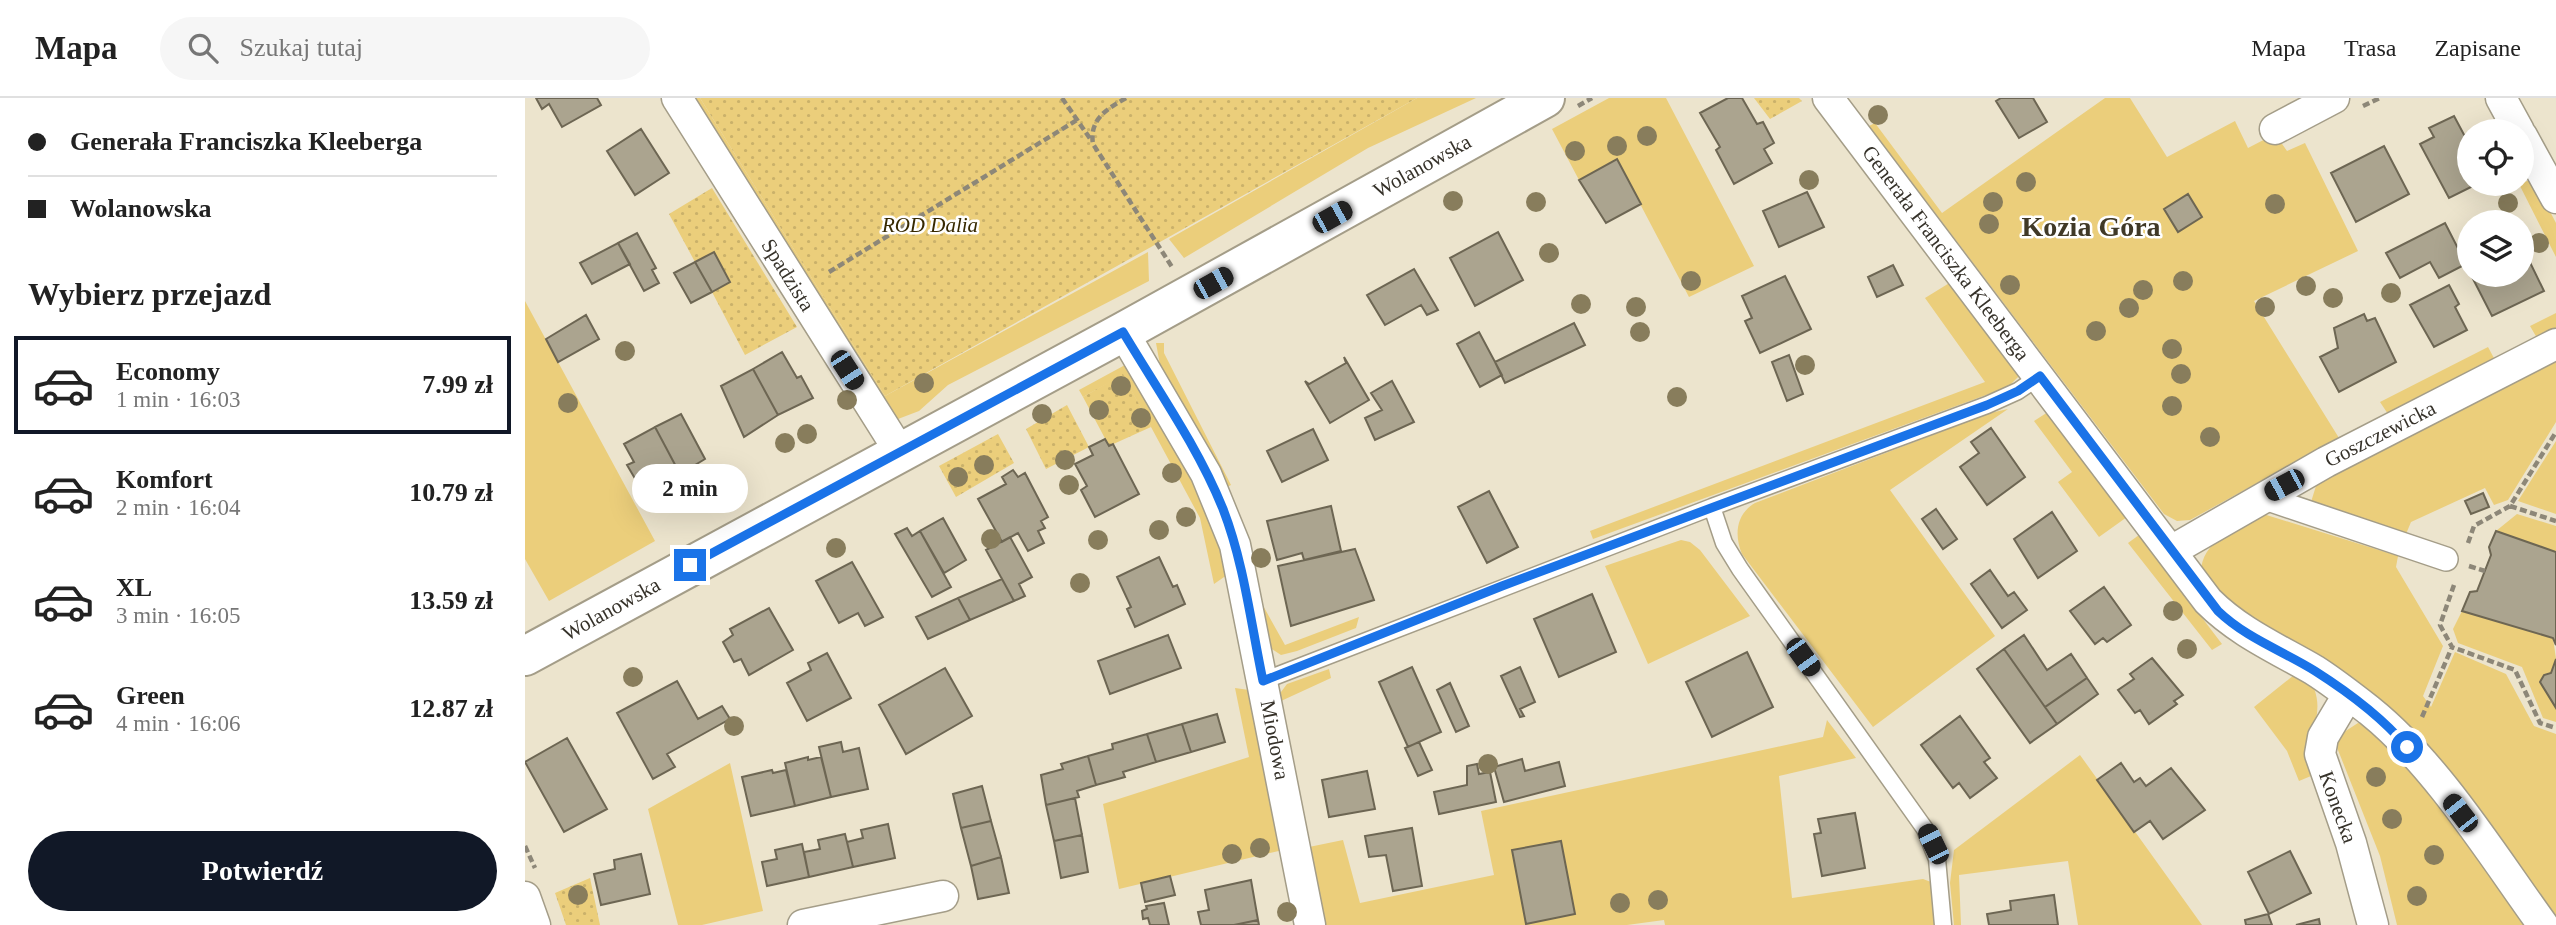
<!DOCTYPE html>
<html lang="pl">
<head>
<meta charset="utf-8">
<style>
	:root { --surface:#fff; --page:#f6f6f6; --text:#222; --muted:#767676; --line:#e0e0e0; --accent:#111827 }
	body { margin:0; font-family:Georgia,serif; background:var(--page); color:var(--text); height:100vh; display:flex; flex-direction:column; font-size:26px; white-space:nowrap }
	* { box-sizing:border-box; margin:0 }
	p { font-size:23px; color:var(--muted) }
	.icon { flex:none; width:38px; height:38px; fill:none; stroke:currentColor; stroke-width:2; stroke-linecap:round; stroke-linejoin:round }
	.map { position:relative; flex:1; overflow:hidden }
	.details { display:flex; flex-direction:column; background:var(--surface); width:525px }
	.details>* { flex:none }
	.hud { display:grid; align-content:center; height:154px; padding:0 28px; background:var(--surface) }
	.buttons { position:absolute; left:1932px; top:21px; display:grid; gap:14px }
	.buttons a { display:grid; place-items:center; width:77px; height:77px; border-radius:50%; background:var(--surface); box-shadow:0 7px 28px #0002; font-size:35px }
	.end { position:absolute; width:32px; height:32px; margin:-16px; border:9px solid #1a73e8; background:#fff; box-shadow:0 0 0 4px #fff }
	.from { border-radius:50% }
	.bubble { position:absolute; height:49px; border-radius:24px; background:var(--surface); box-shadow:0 7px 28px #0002; font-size:23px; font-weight:800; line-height:49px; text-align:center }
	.car { position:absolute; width:21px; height:42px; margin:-21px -10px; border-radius:9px; box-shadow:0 0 5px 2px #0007; background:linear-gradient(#222 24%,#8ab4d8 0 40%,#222 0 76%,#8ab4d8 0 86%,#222 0) }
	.hud b { display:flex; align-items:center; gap:24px; height:66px; font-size:26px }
	.hud b+b { border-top:2px solid var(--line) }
	.hud i { width:18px; height:18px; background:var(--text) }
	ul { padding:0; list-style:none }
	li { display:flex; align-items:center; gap:21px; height:98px; margin:0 14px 10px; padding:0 14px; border:4px solid transparent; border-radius:0px }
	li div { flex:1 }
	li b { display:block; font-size:26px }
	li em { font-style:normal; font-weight:800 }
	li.on { border-color:var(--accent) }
	li>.icon { width:63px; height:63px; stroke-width:1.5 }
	h2 { padding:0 28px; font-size:32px; line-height:84px }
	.primary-button { display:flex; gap:14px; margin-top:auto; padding:14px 28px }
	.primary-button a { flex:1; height:80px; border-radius:42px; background:var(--accent); color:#fff; font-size:28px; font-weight:800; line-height:80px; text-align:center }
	header { display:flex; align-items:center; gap:42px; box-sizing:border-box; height:98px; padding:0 35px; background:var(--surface); border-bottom:2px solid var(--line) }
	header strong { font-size:33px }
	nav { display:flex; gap:38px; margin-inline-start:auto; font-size:24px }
	.search { width:490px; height:63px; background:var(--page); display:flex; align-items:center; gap:18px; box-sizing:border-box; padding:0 24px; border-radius:38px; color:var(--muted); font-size:26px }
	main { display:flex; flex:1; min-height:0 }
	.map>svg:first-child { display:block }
	.grass { fill:#ebce7b }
	.park { fill:url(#park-dots) }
	.building { fill:#aba48f; stroke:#6d6653; stroke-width:2 }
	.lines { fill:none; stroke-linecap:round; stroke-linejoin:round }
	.service-casing { stroke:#a49d88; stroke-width:19 }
	.pedestrian-casing { stroke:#a49d88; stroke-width:26 }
	.minor-casing { stroke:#a49d88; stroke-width:33 }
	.tertiary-casing { stroke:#a49d88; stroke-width:42 }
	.path { stroke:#8d8778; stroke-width:4.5; stroke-dasharray:7 3.5; stroke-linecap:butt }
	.service { stroke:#fff; stroke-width:16 }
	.pedestrian { stroke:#fff; stroke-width:23 }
	.minor { stroke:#fff; stroke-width:30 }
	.tertiary { stroke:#fff; stroke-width:38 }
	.tree { fill:#887d5c }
	.route { stroke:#1a73e8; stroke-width:9 }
	.labels { text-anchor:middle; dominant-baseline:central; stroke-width:5; stroke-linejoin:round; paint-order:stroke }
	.street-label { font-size:21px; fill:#36322a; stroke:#fff }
	.park-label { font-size:21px; font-style:italic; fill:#372900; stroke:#fff }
	.district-label { font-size:28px; font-weight:bold; fill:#403927; stroke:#fff }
</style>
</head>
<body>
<header>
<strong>Mapa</strong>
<div class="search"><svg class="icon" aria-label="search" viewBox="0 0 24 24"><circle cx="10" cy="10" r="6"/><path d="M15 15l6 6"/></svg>Szukaj tutaj</div>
<nav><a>Mapa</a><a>Trasa</a><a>Zapisane</a></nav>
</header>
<main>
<section class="details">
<div class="hud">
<b><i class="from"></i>Generała Franciszka Kleeberga</b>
<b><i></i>Wolanowska</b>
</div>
<h2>Wybierz przejazd</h2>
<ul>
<li class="on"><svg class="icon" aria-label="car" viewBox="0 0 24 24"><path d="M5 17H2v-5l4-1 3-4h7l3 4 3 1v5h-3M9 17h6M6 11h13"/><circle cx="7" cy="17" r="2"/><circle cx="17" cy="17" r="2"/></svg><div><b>Economy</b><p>1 min · 16:03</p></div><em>7.99 zł</em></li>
<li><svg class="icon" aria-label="car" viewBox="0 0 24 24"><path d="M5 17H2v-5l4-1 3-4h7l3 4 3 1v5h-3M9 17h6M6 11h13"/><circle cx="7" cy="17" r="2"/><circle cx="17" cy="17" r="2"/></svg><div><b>Komfort</b><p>2 min · 16:04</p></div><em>10.79 zł</em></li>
<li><svg class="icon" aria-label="car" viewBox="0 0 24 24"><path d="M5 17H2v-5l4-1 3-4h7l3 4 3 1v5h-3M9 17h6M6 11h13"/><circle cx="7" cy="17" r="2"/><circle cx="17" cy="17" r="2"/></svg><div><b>XL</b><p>3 min · 16:05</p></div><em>13.59 zł</em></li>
<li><svg class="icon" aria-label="car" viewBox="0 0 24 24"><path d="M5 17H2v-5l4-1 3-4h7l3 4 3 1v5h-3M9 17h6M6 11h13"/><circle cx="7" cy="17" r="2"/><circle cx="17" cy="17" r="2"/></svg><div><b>Green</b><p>4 min · 16:06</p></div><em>12.87 zł</em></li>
</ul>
<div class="primary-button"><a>Potwierdź</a></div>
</section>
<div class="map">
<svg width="2031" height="827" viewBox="0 0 2031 827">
	<defs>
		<pattern id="park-dots" width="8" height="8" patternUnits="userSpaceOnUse" patternTransform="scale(1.75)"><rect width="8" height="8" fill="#ebce7b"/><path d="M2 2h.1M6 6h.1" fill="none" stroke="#cab16a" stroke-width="1.8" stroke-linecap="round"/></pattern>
	</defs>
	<rect width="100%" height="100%" fill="#ece4cd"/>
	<path class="grass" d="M167,0H175L360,298L623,154L624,183L423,287L394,313L373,321L360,307Z
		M892,0H951L843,50L659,160L644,141Z
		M1084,0H1141L1229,168L1164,199L1092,62L1054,82L1027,31Z
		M1580,0H1605L1642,59L1710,23L1723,50L1750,36L1762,53L1780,45L1833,153L1729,203L1814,340L1665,422L1652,423L1639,416L1344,28L1350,25L1417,115Z
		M2008,81L2031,125V159L1994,86Z
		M1426,184L1497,275L1483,289L1068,441L1065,433L1460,284L1400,200Z
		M0,203L130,443L24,503L0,461Z
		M2031,215V231L2012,240L2005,228Z
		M631,245H639V255L706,387L702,389L635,267Z
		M1963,249L1970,262L1863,316L1855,304Z
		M2031,261V324L1983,402L1969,407L1960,390L1886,424L1881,436L1786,404L1791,388L1801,379Z
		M600,267L679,403L691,430L702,477L689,486L675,420L598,277L558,299L554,292Z
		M1483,311L1365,392L1470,538L1348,629L1217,456C1209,437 1211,416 1230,405L1465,315Z
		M1523,314L1602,419L1574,439L1533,384L1547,374L1509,323Z
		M2031,343V416L1993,403Z
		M1735,415L1873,458L1871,469L1918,548L1898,598L1906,609L1930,554L1981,576L2009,628L2031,636V823L1912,661L1721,524L1676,475C1676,443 1711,430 1735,415Z
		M1992,416L2031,428V454L1971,433Z
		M1614,437L1697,546L1687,552L1603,445Z
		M1156,442L1165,444L1175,452L1225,518L1123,566L1080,468Z
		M736,504L760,547L834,519L831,530L772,553L756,557L741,547Z
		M1937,513L2028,540L2031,561L2026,575L2019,577L2015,584L2031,610V624L2018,620L1997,569L1933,545L1928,531Z
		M804,571L806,580L756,603L784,749L818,742L835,805L969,777L956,713L1298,639L1302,622L1331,660L1254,678L1267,800L1398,781L1406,784L1411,827H1140L1139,822L1102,827H796L753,598L762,586Z
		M1769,577L1789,590C1802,625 1773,644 1786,678L1774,683L1762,653L1729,609Z
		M710,590L724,592L758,752L594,791L578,706L724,659Z
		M1833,625L1840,627C1903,687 1951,757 2001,827H1872L1855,758L1811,647L1816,636Z
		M1555,657L1677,827H1553L1543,763L1434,777L1436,827H1429L1425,785L1429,752Z
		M205,665L238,813L177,827H153L123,711Z"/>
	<path class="park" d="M175,0H892L360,298Z
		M1229,0H1274L1277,3L1245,21Z
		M187,90L272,229L220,257L187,194L205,183L189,154L170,164L144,116Z
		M598,276L626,329L584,348L558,299Z
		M542,307L564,349L521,371L501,331Z
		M473,336L489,365L431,399L414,368Z
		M65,780L75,827H41L30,795Z"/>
	<path class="building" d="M11,0H72L76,7L37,29L24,6L17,11Z
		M1203,0H1217L1232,26L1238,24L1249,45L1239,51L1247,65L1209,86L1191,52L1195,49L1175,15Z
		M1476,0H1508L1522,24L1494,40L1471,3Z
		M1929,18L1944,46V86H1952L1924,100L1895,46L1909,39L1904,30Z
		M116,31L144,75L110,97L82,53Z
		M1859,48L1884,96L1831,124L1806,75Z
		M1092,61L1116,106L1081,125L1054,82Z
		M1282,94L1299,129L1254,149L1238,113Z
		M1663,96L1677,119L1653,134L1639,111Z
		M1920,125L1941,166L1914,180L1905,164L1875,180L1861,155Z
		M973,134L998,182L950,208L925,160Z
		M112,135L131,170L127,172L134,185L119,193L93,145Z
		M93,145L105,166L67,186L55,165Z
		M1997,148L2019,193L1967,218L1946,177H1997Z
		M189,154L205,184L187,194L170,164Z
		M170,164L187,194L166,205L149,175Z
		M1368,167L1378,187L1352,199L1343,179Z
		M889,171L913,212L902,217L896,207L860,227L842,197Z
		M1260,178L1286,231L1235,255L1220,223L1227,220L1217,198Z
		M1924,187L1934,206L1930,209L1942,232L1909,249L1885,207Z
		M1839,216L1842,223L1850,220L1871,264L1814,294L1795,259L1813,250L1809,230Z
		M61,217L74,241L33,264L21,241Z
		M1049,225L1060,247L980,285L970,264Z
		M954,234L977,277L955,289L932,246Z
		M257,254L272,280L276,278L288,300L253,317L228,271Z
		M1264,257L1278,296L1262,303L1247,264Z
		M819,259L844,302L805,325L780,283L784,286L821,265Z
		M228,271L253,317L219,339L196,288Z
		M867,283L889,324L850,342L840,320L857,312L846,295Z
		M156,316L180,361L155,376L130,329Z
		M130,329L155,376L124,392L118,381L112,384L102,367L109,364L99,346Z
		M1466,330L1500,379L1462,407L1435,369L1454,355L1446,344Z
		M788,331L803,362L757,384L742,353Z
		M580,341L584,348L588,346L614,396L570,419L556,392L562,388L550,366L568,357L564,349Z
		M488,372L493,379L500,375L523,419L516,423L520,430L513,433L519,445L503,453L493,435L477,444L453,401L481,386L477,379Z
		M964,393L993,449L962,465L933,409Z
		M1958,395L1964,409L1946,416L1940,403Z
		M806,408L816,453L779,462L777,455L752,462L742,423Z
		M1411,411L1432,441L1418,451L1397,421Z
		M1527,414L1552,453L1513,480L1489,441Z
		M418,420L441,462L419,475L395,433Z
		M382,430L387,438L395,433L426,489L407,499L370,436Z
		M1971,433L2031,454V547L2028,540L1937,513L1945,494L1952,493L1966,457L1964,449Z
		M485,439L507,479L494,486L500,498L489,503L461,452Z
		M830,451L849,502L766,528L753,468Z
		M634,459L648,489L652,487L660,506L610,529L602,511L606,509L592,479Z
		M327,464L358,519L340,528L333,515L314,525L291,483Z
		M1465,472L1483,498L1489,494L1502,512L1477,530L1446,486Z
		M477,481L489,503L445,522L433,500Z
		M1579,489L1606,527L1582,544L1578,540L1570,546L1545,513Z
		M1067,496L1091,554L1034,579L1009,521Z
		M433,500L445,522L403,541L391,519Z
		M244,510L268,552L224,577L216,561L209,564L198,544L208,537L205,531Z
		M643,537L656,570L585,596L573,563Z
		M1499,537L1522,572L1546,556L1562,580L1520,609L1479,551Z
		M1479,551L1532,626L1505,645L1452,571Z
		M1222,554L1248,609L1187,639L1161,584Z
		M302,555L326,600L282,623L262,585L286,572L283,565Z
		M1627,560L1658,597L1649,603L1652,606L1624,626L1615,612L1610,615L1593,592L1609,581L1605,576Z
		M2031,561V610L2015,584L2019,577L2026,575Z
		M887,569L916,634L883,649L854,584Z
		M995,569L1010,604L995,611L999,618L995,619L976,578Z
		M420,570L447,618L381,656L354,607Z
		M1562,580L1573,596L1532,626L1520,609Z
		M152,583L173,621L197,608L205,621L142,656L150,669L128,681L92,615Z
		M925,585L944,628L931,634L912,592Z
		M692,616L700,644L666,654L657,626Z
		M1435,618L1465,660L1459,664L1472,680L1445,700L1434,685L1428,690L1396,647Z
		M657,626L666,654L631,664L622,636Z
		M622,636L631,664L598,674L600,679L571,687L563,658L588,651L587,646Z
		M42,640L82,711L39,734L0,664Z
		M316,644L318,654L334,650L343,691L306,699L294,649Z
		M894,644L907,672L893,678L880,650Z
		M563,658L571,687L552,693L554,699L521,707L516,677L538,671L536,666Z
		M283,659V662L296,659L306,699L270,708L260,665Z
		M997,661L1000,673L1034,664L1040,688L979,704L969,669Z
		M1596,665L1609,684L1615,680L1621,688L1646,670L1680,712L1638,741L1625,723L1609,734L1572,682Z
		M952,666L954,676L965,674L971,704L914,716L909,694L942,687V668Z
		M247,672L248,675L261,672L270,708L226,718L217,679Z
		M842,673L850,711L804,719L797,682Z
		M457,688L466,723L436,730L428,696Z
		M550,700L557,737L529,743L521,707Z
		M1330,715L1340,770L1297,778L1289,736L1296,735L1293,721Z
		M466,723L476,759L446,768L436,730Z
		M363,726L370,760L328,769L322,744L338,740L336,732Z
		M887,730L897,788L868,793L861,757L844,759L840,738Z
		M320,736L328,769L284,779L279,754L295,751L293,742Z
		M557,737L563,774L536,780L529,743Z
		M1036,743L1050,816L1001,826L987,752Z
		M277,746L284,779L242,788L237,764L252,761L250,752Z
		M1765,753L1786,795L1744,816L1723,774Z
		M116,756L125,796L76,807L69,776L90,771L89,762Z
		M476,759L484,795L453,801L446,768Z
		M645,778L650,797L620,804L616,785Z
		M726,782L733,822L709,827H676L673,814L684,812L680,792Z
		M1529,797L1533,827H1464L1462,816L1486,812L1485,803Z
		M639,805L644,827H625L623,820L618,821L617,813L622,811L621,808Z
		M1743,816L1747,827H1721L1720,822Z
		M1794,821L1795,827H1771Z
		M733,822L734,827H709Z"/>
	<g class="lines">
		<defs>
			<path id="service" d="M1187,409L1462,307L1493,293L1515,278
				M738,583L1187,409L1199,445L1215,471L1400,731L1412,761L1418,827"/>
			<path id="pedestrian" d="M1737,399L1921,461"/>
			<path id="minor" d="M152,0L375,354
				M1303,0L1683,503C1714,534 1751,550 1789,572C1808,584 1827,599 1845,613C1911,666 1968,758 2018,827
				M1976,0L1994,33
				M1750,31L1809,0
				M1997,38L2031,100
				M598,234L681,376L710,447L785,827
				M1646,453L1801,364L2031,246
				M1823,597L1798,639L1795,656L1826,745L1848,827
				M0,799L10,827
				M278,827L418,798"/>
			<path id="tertiary" d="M0,558L598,234L1020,0"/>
		</defs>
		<use href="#service" class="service-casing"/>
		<use href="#pedestrian" class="pedestrian-casing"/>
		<use href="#minor" class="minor-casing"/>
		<use href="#tertiary" class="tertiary-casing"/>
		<path class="path" d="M537,0L566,42
			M601,0C582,11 564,21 568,46L647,169
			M1053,8L1067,0
			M1838,8L1855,0
			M304,174L552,22
			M1985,408L2031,423
			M1943,445L1949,428L1985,408L2031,334
			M1944,468L1960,473
			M1929,487L1915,527L1927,549L1990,572L2015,625L2031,630
			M1897,619L1927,549
			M0,748L10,770"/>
		<use href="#service" class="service"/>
		<use href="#pedestrian" class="pedestrian"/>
		<use href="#minor" class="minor"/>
		<use href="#tertiary" class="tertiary"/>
	</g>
	<g class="tree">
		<circle cx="1353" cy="17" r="10"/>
		<circle cx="1122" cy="38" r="10"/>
		<circle cx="1092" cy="48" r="10"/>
		<circle cx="1050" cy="53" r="10"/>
		<circle cx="1284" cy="82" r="10"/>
		<circle cx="1501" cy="84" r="10"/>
		<circle cx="928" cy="103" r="10"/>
		<circle cx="1011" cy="104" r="10"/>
		<circle cx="1468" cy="104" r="10"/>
		<circle cx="1983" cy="105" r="10"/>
		<circle cx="1750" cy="106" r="10"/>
		<circle cx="1464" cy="126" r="10"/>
		<circle cx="2014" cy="145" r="10"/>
		<circle cx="1024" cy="155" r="10"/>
		<circle cx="1166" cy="183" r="10"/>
		<circle cx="1658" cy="183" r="10"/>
		<circle cx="1485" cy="187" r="10"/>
		<circle cx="1781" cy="188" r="10"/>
		<circle cx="1618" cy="192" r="10"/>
		<circle cx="1866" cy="195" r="10"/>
		<circle cx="1808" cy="200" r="10"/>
		<circle cx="1056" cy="206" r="10"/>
		<circle cx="1111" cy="209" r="10"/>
		<circle cx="1740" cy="209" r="10"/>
		<circle cx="1604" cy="210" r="10"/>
		<circle cx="1571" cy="233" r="10"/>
		<circle cx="1115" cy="234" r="10"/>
		<circle cx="1647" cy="251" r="10"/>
		<circle cx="100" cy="253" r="10"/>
		<circle cx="1280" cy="267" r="10"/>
		<circle cx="1656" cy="276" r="10"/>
		<circle cx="399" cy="285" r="10"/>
		<circle cx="596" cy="288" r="10"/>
		<circle cx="1152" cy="299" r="10"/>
		<circle cx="322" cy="302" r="10"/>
		<circle cx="43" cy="305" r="10"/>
		<circle cx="1647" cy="308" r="10"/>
		<circle cx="574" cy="312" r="10"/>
		<circle cx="517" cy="316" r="10"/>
		<circle cx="616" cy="320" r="10"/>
		<circle cx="282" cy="336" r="10"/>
		<circle cx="1685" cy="339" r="10"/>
		<circle cx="260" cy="345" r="10"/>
		<circle cx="540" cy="362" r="10"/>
		<circle cx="459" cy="367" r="10"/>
		<circle cx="647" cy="375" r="10"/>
		<circle cx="433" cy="379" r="10"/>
		<circle cx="544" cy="387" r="10"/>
		<circle cx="661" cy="419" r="10"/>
		<circle cx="634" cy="432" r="10"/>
		<circle cx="466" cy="441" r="10"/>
		<circle cx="573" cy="442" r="10"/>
		<circle cx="311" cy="450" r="10"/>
		<circle cx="736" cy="460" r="10"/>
		<circle cx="555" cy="485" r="10"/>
		<circle cx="1648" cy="513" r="10"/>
		<circle cx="1662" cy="551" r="10"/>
		<circle cx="108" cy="579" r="10"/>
		<circle cx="209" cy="628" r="10"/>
		<circle cx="963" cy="666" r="10"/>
		<circle cx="1851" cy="679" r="10"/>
		<circle cx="1867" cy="721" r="10"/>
		<circle cx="735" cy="750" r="10"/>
		<circle cx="707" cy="756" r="10"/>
		<circle cx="1909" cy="757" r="10"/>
		<circle cx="53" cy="797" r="10"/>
		<circle cx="1892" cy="798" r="10"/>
		<circle cx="1133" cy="802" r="10"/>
		<circle cx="1095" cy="805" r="10"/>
		<circle cx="762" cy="814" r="10"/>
	</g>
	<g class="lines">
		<path class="route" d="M165,467L598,234C632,291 673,349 698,411C719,465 726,526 738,583L977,488L1462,307L1493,293L1515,278L1693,513C1721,540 1758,553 1790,573C1823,594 1857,619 1882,649"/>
	</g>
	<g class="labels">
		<g class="street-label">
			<text transform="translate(897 68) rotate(-29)">Wolanowska</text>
			<text transform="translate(1421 155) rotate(53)">Generała Franciszka Kleeberga</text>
			<text transform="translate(263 177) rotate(58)">Spadzista</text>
			<text transform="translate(1855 336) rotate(-27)">Goszczewicka</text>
			<text transform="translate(86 511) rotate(-29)">Wolanowska</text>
			<text transform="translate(750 642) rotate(79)">Miodowa</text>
			<text transform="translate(1813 709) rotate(70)">Konecka</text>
		</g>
		<g class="park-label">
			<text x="405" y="127">ROD Dalia</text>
		</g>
		<g class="district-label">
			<text x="1566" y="128">Kozia Góra</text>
		</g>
	</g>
</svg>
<div class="buttons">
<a><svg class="icon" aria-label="locate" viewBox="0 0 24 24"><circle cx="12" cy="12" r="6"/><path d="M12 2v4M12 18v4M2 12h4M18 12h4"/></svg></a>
<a><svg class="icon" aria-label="layers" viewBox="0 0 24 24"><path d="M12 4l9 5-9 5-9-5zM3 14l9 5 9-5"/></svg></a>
</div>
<i class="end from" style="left:1882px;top:649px"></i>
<i class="end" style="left:165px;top:467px"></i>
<div class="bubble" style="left:107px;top:366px;width:116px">2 min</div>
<i class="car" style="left:807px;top:119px;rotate:61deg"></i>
<i class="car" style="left:688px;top:185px;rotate:61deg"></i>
<i class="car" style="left:322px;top:272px;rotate:147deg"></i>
<i class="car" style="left:1759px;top:387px;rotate:242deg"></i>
<i class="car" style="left:1278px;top:559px;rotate:144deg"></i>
<i class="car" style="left:1935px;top:715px;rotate:322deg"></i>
<i class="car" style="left:1408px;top:746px;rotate:334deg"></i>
</div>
</main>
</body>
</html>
